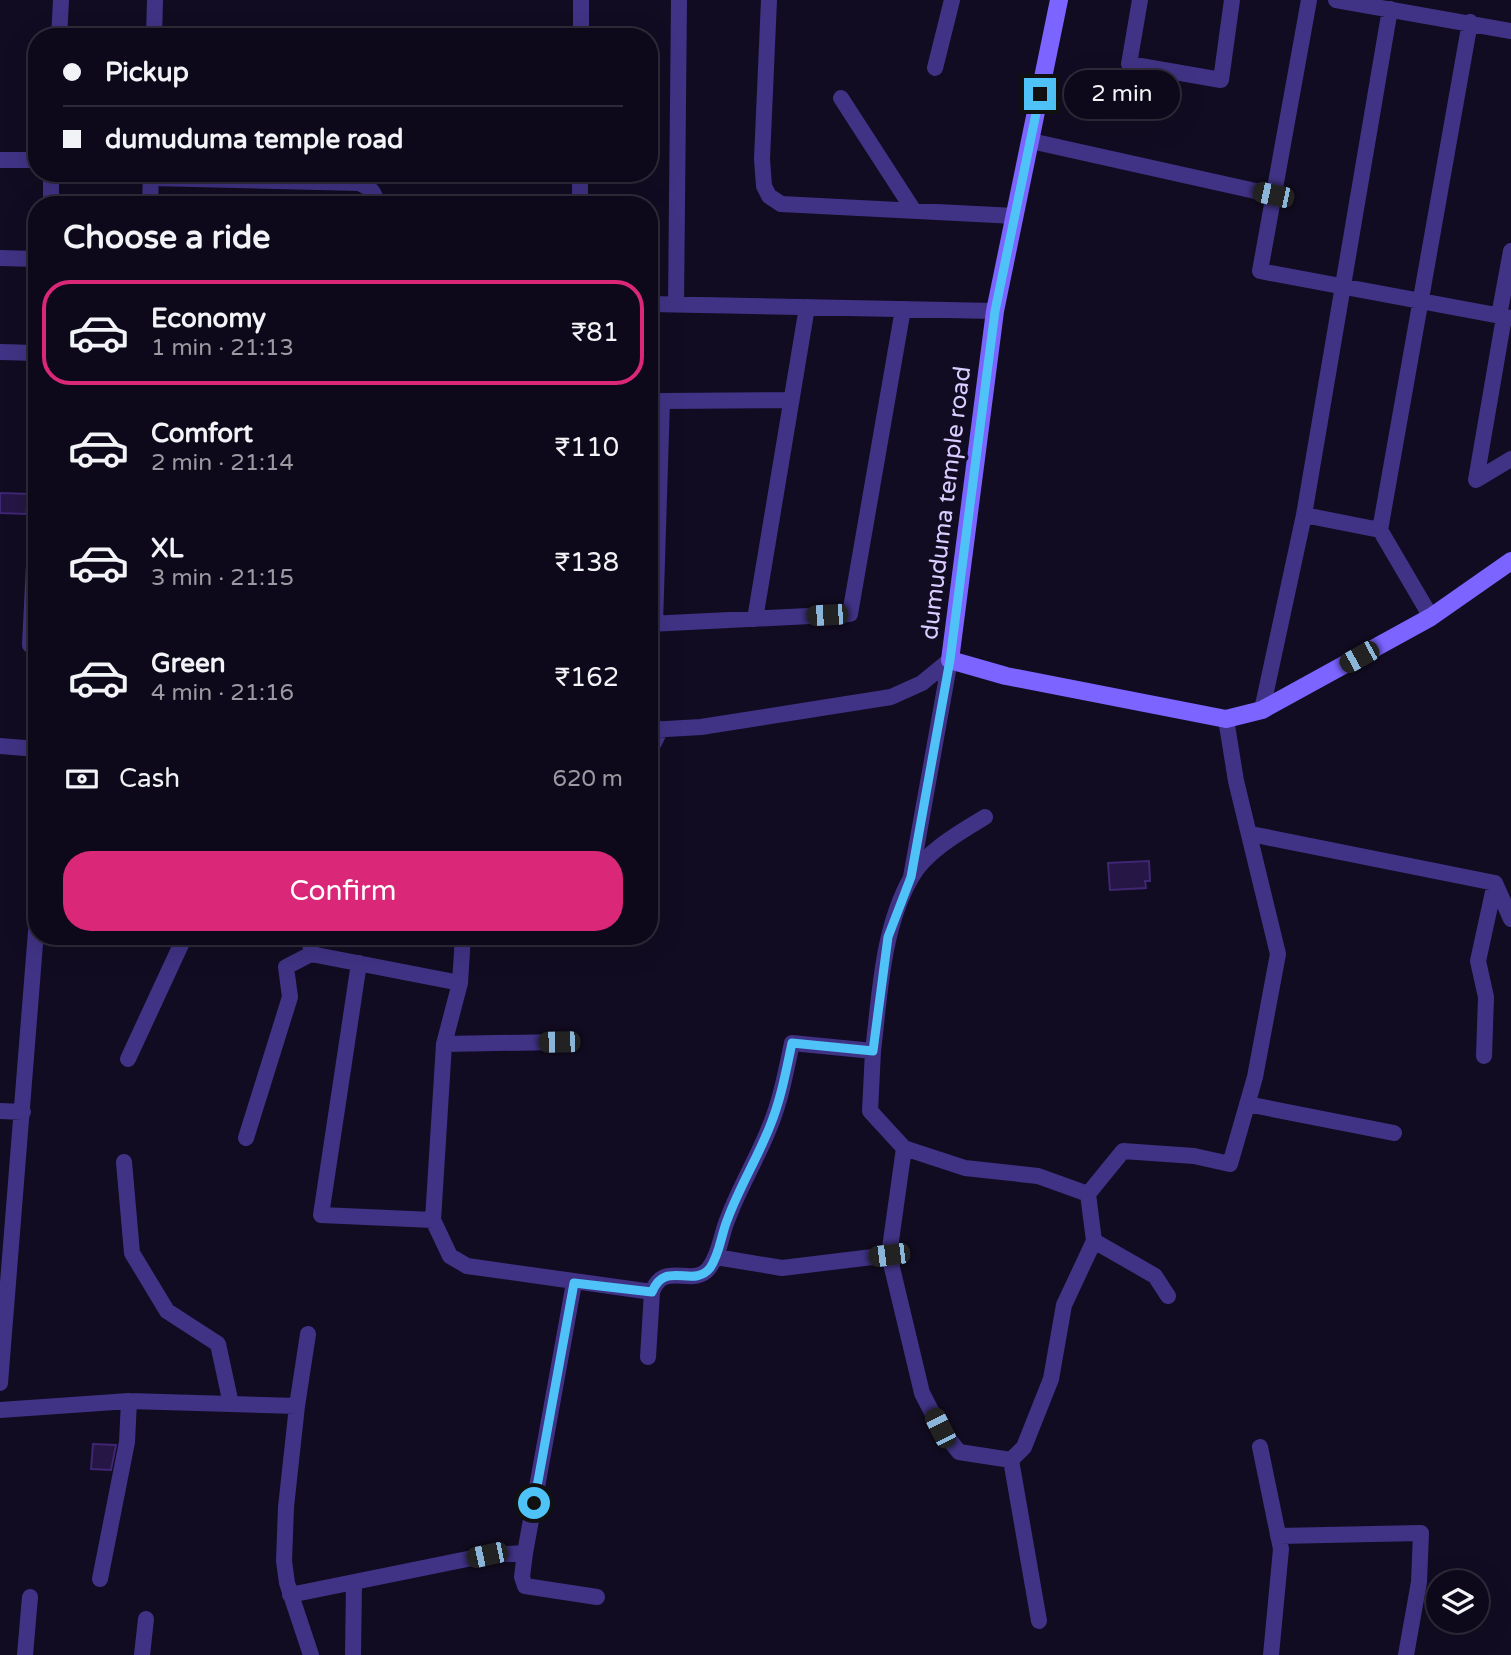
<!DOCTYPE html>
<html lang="en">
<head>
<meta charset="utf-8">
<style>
	:root { --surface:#0e091a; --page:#171223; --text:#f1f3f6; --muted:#9b9aa2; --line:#2e2a39; --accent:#db2777 }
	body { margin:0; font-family:"Varela Round",sans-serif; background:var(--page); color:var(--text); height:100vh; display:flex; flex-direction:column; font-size:26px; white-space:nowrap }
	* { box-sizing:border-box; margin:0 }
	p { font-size:23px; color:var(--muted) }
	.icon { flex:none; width:38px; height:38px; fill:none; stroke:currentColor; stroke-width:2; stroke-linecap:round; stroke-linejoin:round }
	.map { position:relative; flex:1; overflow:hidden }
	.details { position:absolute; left:28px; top:196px; width:630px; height:749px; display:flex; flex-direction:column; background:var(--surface); border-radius:28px; box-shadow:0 7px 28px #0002,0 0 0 2px var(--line) }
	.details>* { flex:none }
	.top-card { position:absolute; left:28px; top:28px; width:630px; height:154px; border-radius:28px; box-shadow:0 7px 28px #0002,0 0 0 2px var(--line); display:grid; align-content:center; height:154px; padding:0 35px; background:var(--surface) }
	.tools { position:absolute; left:1426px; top:1570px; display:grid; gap:14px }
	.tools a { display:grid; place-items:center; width:63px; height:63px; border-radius:50%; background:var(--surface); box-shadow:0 7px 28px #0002,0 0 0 2px var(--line); font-size:35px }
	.end { position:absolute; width:32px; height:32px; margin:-16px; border:9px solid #4fc3f7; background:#111; box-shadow:0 0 0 4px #111 }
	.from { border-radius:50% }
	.bubble { position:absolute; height:49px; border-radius:24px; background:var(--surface); box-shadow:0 7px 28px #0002,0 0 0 2px var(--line); font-size:23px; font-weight:600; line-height:49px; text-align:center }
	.car { position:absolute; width:21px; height:42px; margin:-21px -10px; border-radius:9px; box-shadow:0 0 5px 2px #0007; background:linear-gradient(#222 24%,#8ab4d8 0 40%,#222 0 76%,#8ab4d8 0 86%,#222 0) }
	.top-card b { display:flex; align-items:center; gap:24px; height:66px; font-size:26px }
	.top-card b+b { border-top:2px solid var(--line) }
	.top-card i { width:18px; height:18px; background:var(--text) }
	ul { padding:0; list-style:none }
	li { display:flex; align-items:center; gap:21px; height:105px; margin:0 14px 10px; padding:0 21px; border:4px solid transparent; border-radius:28px }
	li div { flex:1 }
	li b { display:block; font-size:26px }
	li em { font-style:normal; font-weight:600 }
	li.active { border-color:var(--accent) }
	li>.icon { width:63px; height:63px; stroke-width:1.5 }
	h2 { padding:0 35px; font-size:32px; line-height:84px }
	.pay { display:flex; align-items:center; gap:18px; height:77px; padding:0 35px; font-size:26px }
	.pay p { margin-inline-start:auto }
	.cta { display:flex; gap:14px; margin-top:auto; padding:14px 35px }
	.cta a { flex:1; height:80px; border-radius:28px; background:var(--accent); color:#fff; font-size:28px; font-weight:600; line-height:80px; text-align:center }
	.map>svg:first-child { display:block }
	.building { fill:#251645; stroke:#3f2673; stroke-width:2 }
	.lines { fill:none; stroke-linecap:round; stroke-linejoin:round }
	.street { stroke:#403385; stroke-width:16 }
	.secondary { stroke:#7b64ff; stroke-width:18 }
	.route { stroke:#4fc3f7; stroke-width:9 }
	.labels { text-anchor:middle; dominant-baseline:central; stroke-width:7; stroke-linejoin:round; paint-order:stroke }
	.street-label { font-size:24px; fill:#d9cdff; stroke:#120c22 }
</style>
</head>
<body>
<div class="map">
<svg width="1511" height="1655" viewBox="0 0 1511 1655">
	<rect width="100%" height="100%" fill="#120c22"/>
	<path class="building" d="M0,493L29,494L26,514L0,513Z
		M1149,861L1150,881H1145L1146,888L1110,890L1108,863Z
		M93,1444L116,1445L111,1470L91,1469Z"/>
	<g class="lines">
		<path class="street" d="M769,0L762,159L764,186L769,196L781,204L1015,216
			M1140,0L1129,64L1221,80L1232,0
			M1309,0L1260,271L1511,318
			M1336,0L1511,31
			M59,37L61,0
			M154,37L155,0
			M581,37V0
			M935,68L952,0
			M841,98L914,211
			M1031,141L1273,195
			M0,160H37
			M151,178L359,183C371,188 375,192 377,205
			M51,205V173
			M150,205L151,173
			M580,205V173
			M0,258L37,259
			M649,304L995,311
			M676,304L679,0
			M1499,316L1511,251
			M1504,317L1476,480L1511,459
			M0,352L37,353
			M37,505L30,645H37
			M1304,515L1380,530L1431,617
			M1380,530L1470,22
			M755,619L807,307
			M649,624L850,614L903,309
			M655,624L662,401L791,400
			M1262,710L1304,515L1390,9
			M649,730L701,727L891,697L922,683L950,660
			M0,746L37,749
			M649,752L661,729
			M1251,834L1495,883L1478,961L1486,997L1484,1056
			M911,877L950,660
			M1495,883L1511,919
			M311,954L460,983L463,936
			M359,963L321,1215L433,1220
			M460,983L444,1044L433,1220L450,1256L467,1266L652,1292
			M444,1044L559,1042
			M873,1051L870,1111L904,1148L965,1168L1038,1176L1088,1194
			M128,1059L185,936
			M1247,1104L1394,1133
			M0,1111L23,1112
			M246,1138L290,997L286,967L311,954L310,936
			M124,1162L132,1253L167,1311L218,1344L231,1404
			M1094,1241L1155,1276L1168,1296
			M889,1255L904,1148
			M716,1257L782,1268L889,1255L922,1393L940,1428L959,1452L1011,1460L1024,1447L1051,1379L1064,1305L1094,1241L1088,1194L1123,1151L1194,1156L1230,1164L1255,1077L1278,954L1236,781L1226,719
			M308,1334L297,1406L286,1507L284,1561L287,1583L311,1655
			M648,1357L652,1292C664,1259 693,1289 709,1268C720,1254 721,1234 728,1218C740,1186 758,1157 770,1126C781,1099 786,1071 792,1043L873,1051C880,994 882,929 911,878C925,852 960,832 985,817
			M0,1383L37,919
			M0,1410L129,1401L297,1406
			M1260,1447L1281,1549L1271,1655
			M1011,1460L1039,1621
			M1278,1536L1421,1533L1419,1582L1406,1655
			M525,1553L574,1283
			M100,1579L127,1442L129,1401
			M290,1595L487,1555L525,1553L522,1577L525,1586L597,1597
			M25,1655L30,1597
			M142,1655L146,1619
			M353,1655L354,1583"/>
		<path class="secondary" d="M1059,0L995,311L950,660L1006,676L1226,719L1262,710L1431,617L1511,561"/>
	</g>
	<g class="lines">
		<path class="route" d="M534,1503L574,1283L652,1292C665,1259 693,1289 710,1268C720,1254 721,1234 728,1218C740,1186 758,1157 770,1126C781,1099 786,1071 792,1043L873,1051L888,937L911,877L950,660L995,311L1040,94"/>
	</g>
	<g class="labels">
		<g class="street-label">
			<text transform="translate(946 503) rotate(-83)">dumuduma temple road</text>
		</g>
	</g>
</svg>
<div class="tools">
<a><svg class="icon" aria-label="layers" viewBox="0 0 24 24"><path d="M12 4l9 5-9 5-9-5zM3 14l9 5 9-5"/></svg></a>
</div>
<i class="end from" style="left:534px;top:1503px"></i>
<i class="end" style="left:1040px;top:94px"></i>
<div class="bubble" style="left:1064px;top:70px;width:116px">2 min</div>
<i class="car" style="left:1273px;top:195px;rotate:282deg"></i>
<i class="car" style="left:827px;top:615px;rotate:267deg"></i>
<i class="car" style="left:1359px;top:657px;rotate:241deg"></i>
<i class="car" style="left:559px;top:1042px;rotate:269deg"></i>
<i class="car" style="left:889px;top:1255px;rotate:263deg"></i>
<i class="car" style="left:940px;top:1428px;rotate:333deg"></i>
<i class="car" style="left:487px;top:1555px;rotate:258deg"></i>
<div class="top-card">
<b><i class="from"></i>Pickup</b>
<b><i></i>dumuduma temple road</b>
</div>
<section class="details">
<h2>Choose a ride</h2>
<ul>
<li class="active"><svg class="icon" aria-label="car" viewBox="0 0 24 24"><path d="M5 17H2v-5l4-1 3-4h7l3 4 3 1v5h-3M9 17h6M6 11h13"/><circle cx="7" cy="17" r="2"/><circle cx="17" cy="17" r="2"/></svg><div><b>Economy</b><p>1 min · 21:13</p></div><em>₹81</em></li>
<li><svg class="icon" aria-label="car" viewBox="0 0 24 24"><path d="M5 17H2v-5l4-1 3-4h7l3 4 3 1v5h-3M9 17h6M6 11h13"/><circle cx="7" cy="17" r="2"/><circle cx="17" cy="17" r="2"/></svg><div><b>Comfort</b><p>2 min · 21:14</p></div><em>₹110</em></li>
<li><svg class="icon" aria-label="car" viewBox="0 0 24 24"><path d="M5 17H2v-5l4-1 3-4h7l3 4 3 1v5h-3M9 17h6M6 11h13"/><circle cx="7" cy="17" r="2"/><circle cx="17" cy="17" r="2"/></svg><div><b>XL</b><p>3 min · 21:15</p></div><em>₹138</em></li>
<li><svg class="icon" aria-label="car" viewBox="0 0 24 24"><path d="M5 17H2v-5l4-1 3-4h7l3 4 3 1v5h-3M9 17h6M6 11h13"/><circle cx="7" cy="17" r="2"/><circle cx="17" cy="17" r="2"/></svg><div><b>Green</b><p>4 min · 21:16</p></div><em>₹162</em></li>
</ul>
<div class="pay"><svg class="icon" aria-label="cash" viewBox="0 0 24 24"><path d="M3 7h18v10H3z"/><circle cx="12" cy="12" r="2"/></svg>Cash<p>620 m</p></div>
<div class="cta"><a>Confirm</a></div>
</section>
</div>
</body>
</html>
